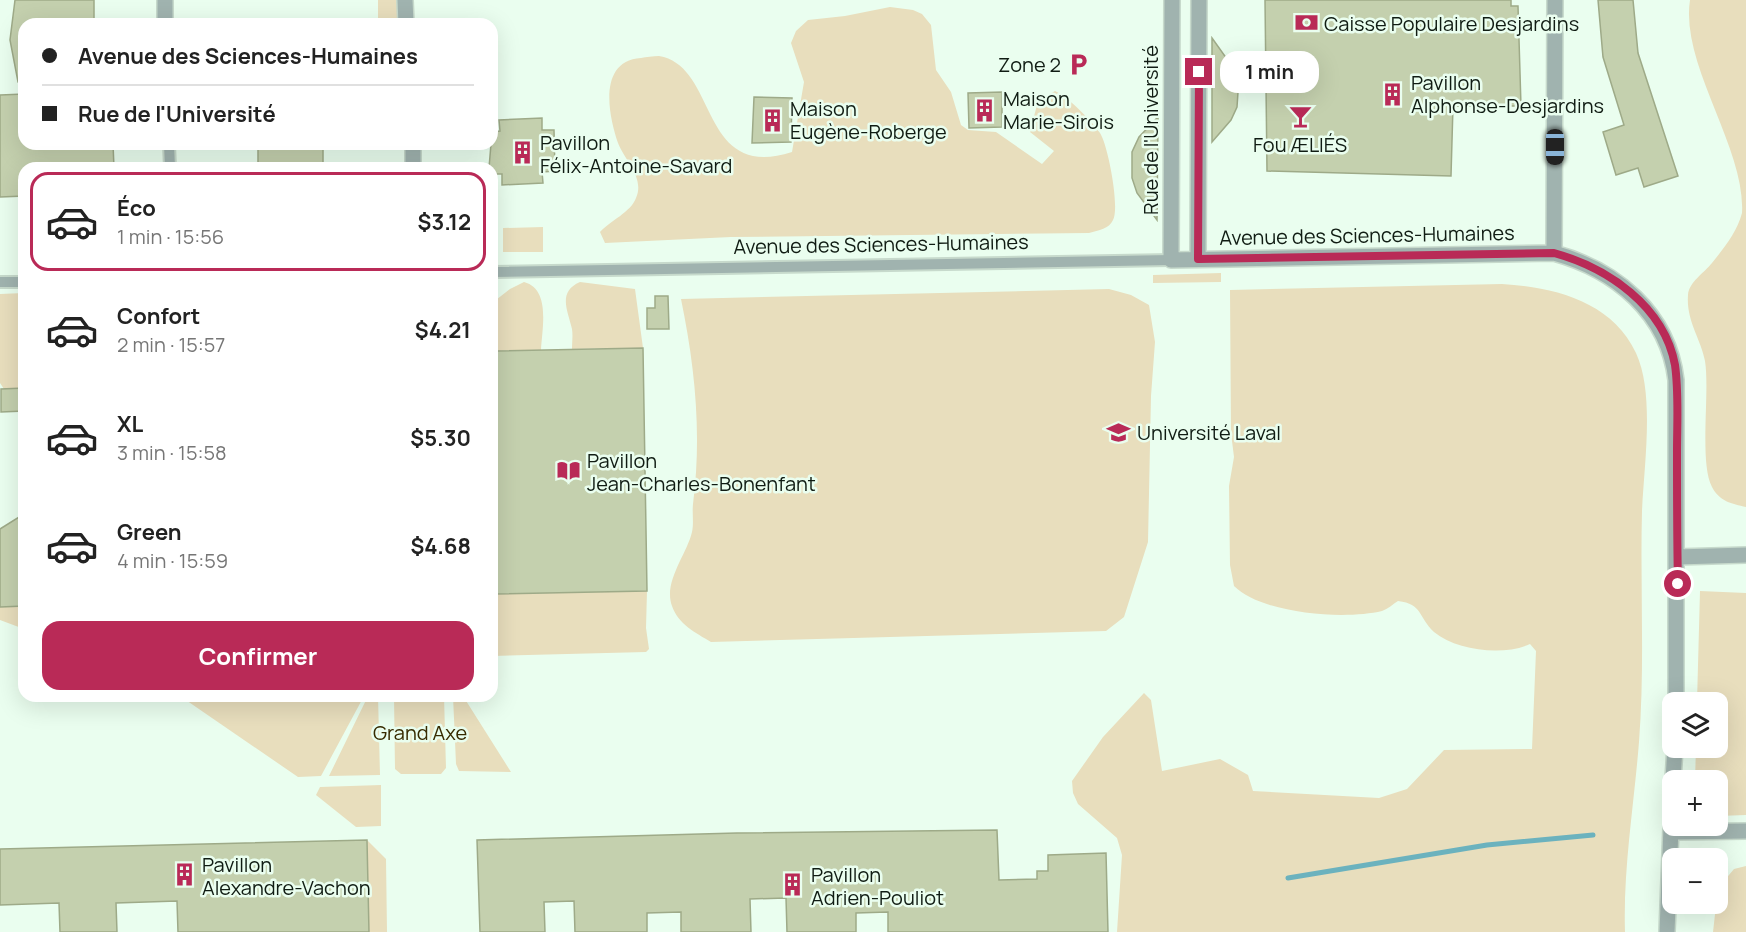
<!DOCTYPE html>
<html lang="fr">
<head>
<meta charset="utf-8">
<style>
	:root { --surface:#fff; --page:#f6f6f6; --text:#222; --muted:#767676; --line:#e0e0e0; --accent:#b92a57 }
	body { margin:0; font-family:Manrope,sans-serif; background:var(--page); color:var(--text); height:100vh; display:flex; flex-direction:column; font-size:22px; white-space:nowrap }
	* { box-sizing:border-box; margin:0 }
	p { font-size:20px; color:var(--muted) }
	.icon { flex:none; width:33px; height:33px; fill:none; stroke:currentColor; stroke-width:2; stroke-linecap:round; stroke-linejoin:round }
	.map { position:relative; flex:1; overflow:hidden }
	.panel { position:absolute; left:18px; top:162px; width:480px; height:540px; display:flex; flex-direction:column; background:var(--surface); border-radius:18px; box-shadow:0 6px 24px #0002 }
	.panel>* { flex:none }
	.hud { position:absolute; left:18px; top:18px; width:480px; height:132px; border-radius:18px; box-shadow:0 6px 24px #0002; display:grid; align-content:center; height:132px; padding:0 24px; background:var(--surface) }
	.tools { position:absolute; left:1662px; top:692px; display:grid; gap:12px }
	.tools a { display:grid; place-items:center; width:66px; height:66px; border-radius:12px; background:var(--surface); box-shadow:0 6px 24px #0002; font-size:30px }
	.end { position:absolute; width:27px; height:27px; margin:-14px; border:8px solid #b92a57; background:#fff; box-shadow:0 0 0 3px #fff }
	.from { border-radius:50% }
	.bubble { position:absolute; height:42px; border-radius:18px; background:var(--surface); box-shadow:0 6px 24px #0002; font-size:20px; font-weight:700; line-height:42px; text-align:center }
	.car { position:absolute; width:18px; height:36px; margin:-18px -9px; border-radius:8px; box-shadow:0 0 4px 2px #0007; background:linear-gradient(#222 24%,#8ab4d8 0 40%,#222 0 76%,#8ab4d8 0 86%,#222 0) }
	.hud b { display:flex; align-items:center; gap:21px; height:57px; font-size:22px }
	.hud b+b { border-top:2px solid var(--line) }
	.hud i { width:15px; height:15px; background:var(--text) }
	ul { padding:10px 0 0; list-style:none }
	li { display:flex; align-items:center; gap:18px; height:99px; margin:0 12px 9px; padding:0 12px; border:3px solid transparent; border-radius:18px }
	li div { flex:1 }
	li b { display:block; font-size:22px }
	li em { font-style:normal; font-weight:700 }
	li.current { border-color:var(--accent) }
	li>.icon { width:54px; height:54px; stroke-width:1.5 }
	.cta { display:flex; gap:12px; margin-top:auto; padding:12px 24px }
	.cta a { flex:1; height:69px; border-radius:18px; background:var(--accent); color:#fff; font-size:24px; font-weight:700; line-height:69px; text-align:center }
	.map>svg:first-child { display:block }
	.green { fill:#e8debd }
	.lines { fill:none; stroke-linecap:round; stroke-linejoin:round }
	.stream { stroke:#6bb2be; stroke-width:5 }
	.building { fill:#c4d0ae; stroke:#9eaa88; stroke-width:1.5 }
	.pedestrian-casing { stroke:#c7dacc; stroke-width:14 }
	.minor-casing { stroke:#c7dacc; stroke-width:18 }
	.pedestrian { stroke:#a0b3af; stroke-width:10 }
	.minor { stroke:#a0b3af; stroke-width:15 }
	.route { stroke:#b92a57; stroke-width:8 }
	.labels { text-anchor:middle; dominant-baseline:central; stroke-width:5; stroke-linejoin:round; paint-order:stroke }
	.poi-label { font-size:20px; fill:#101c13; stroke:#eafeef; text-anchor:start }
	.street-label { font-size:20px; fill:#101c13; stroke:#eafeef }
	.park-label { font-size:20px; fill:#372b00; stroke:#eafeef }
</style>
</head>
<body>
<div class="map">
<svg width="1746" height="932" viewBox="0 0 1746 932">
	<rect width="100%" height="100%" fill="#eafeef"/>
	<path class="green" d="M378,0H397V24H378Z
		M1690,0H1746V507C1732,504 1719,501 1712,487C1699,462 1710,392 1705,361C1701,339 1686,321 1688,295C1689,282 1704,273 1712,263C1724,248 1737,232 1742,213C1746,148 1680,65 1690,0Z
		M890,7L913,10L922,14L931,25L936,70L951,92L961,125L968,130L996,132L1042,164L1054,151L1030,132L1038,101L1055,91C1067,96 1093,122 1100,133C1108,145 1120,208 1113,220C1109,229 1099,230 1089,233L731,237L605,243L600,232C610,221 631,212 636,198C645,178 625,161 618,143C608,114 598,61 641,58C646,57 653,56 659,56C719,66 698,182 792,152L804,82L791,43L796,31L808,20L845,16Z
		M543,227V252H503V228Z
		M1221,273V282L1153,283V275Z
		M524,282C551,289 542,329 541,350L492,351V303L510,289Z
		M580,282L635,289L643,348L572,349C572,343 573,335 572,329C568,311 557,292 580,282Z
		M1502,284C1553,287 1612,301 1636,353C1655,394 1644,465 1642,511C1640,587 1645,665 1639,742C1634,805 1623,869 1625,932H1117L1122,855L1117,838L1078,804L1073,793L1072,781L1103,737L1144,693L1151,700L1162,771L1220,759L1248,775L1253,791L1379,798L1407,789L1444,750L1532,749L1536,651L1530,644C1504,656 1457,651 1434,632C1418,617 1423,604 1398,601C1393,604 1388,609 1382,611C1344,620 1262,614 1234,586L1230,565L1229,486L1234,457L1231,433L1230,290Z
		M1109,289L1131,295L1149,305L1155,342L1151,396L1148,542L1124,617L1106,631L711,642C696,633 678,624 672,606C663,582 687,554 692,532C694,523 692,513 693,504C702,434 695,367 681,299Z
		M24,293V388L4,389L0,383V294Z
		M647,591L646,628L649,649L646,652L492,656V594Z
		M1700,591L1746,593V815L1718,816V780H1695L1696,747H1718V702H1697Z
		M24,606V629L0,620V607Z
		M180,696H364L321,776L298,777Z
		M368,696H378L380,775L329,776Z
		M394,696H444L446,768L441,774H401L395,769Z
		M453,696H463L511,772L459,771L456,764Z
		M381,785V826L356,827L316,795L320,787Z
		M367,840L386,859L387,932H369Z
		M1746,866V932H1713L1718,888L1734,869Z"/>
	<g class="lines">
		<path class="stream" d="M1288,878L1487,845L1593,835"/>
	</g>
	<path class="building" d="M15,0H94V24H24V81L18,82L10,40Z
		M1265,0H1511V6H1518L1521,106H1453L1451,176L1267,171Z
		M1598,0H1633L1638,53L1678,176L1644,187L1638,168L1616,175L1603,132L1624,125L1603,57Z
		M1212,38L1232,66L1237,79L1238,92L1237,107L1231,120L1212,142Z
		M1002,92V127L969,128L968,93Z
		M24,94V144H113L114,168H24V196L0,197V95Z
		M754,97L792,98L791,142L752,143Z
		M1158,117L1157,220L1137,193L1132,178V152L1139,137Z
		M542,118V130H554L555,171L542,172L543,183L502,185V174H492V168H489L492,132L500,131L499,120Z
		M258,144H323V168H258Z
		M655,296H668L669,329H647V308H655Z
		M643,348L647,591L492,594V351Z
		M24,388V411L1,412V389Z
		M19,517L24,525V606L0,607V529Z
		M997,830L999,880L1037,879V871H1048V855L1106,853L1108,932H888V912L856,913V932H787L786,898L750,899L751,932H681V912L647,913V932H575L574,901L544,902L545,932H480L477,840L737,833Z
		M367,840L369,932H178L177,901L116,903L117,932H60L59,903L0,905V849Z"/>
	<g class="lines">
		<defs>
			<path id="pedestrian" d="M169,144L170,168
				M492,272L1171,260
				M0,282H24"/>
			<path id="minor" d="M165,0V24
				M405,0L406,24
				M1172,0L1171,260L1554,253C1616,270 1668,313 1676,380V702
				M413,144V168
				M1554,253L1555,0
				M1198,259L1199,0
				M1677,557L1746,555
				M1673,780L1675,747
				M1671,832L1746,831
				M1667,932L1672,801"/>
		</defs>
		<use href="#pedestrian" class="pedestrian-casing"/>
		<use href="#minor" class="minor-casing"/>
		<use href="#pedestrian" class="pedestrian"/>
		<use href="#minor" class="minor"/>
	</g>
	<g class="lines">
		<path class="route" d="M1199,72L1198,259L1554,253C1608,268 1664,306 1675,365C1679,393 1677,423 1677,452C1677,496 1677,540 1678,584"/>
	</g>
	<defs>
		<symbol id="bank-bare" viewBox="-9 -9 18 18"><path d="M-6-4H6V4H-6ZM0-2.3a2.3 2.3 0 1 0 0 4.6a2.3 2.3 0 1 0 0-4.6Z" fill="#b92a57" stroke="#eafeef" stroke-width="2.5" paint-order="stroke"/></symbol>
		<symbol id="parking-bare" viewBox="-9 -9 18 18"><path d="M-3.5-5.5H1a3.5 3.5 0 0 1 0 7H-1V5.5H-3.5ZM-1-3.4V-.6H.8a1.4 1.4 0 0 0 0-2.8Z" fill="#b92a57" stroke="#eafeef" stroke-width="2.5" paint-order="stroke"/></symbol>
		<symbol id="building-bare" viewBox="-9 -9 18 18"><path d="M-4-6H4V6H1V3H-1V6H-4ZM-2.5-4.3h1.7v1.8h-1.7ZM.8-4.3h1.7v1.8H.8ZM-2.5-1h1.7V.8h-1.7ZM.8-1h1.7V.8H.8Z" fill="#b92a57" stroke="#eafeef" stroke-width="2.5" paint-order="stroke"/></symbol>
		<symbol id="bar-bare" viewBox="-9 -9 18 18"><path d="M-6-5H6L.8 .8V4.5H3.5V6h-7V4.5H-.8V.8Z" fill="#b92a57" stroke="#eafeef" stroke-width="2.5" paint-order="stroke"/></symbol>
		<symbol id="university-bare" viewBox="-9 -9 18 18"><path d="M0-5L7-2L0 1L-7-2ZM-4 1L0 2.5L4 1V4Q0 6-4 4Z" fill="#b92a57" stroke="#eafeef" stroke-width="2.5" paint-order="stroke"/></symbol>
		<symbol id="library-bare" viewBox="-9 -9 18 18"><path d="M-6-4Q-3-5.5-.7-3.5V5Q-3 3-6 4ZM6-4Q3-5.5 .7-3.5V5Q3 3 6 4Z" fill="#b92a57" stroke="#eafeef" stroke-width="2.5" paint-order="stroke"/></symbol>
	</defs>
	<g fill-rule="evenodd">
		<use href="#bank-bare" x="1290" y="6" width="33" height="33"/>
		<use href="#parking-bare" x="1062" y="48" width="33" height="33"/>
		<use href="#building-bare" x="1376" y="78" width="33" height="33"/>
		<use href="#building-bare" x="968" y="94" width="33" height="33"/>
		<use href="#bar-bare" x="1284" y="100" width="33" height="33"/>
		<use href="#building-bare" x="756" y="104" width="33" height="33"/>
		<use href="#building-bare" x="506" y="136" width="33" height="33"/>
		<use href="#university-bare" x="1102" y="416" width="33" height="33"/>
		<use href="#library-bare" x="552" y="454" width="33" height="33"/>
		<use href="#building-bare" x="168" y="858" width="33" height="33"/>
		<use href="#building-bare" x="776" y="868" width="33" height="33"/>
	</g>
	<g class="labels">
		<g class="poi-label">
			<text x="1324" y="23">Caisse Populaire Desjardins</text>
			<text x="1061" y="64" text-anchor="end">Zone 2</text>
			<text x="1411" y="82">Pavillon<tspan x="1411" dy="23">Alphonse-Desjardins</tspan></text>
			<text x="1003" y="98">Maison<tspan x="1003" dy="23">Marie-Sirois</tspan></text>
			<text x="790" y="108">Maison<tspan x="790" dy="23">Eugène-Roberge</tspan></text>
			<text x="540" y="142">Pavillon<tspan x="540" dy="23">Félix-Antoine-Savard</tspan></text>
			<text x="1300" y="144" text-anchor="middle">Fou ÆLIÉS</text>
			<text x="1137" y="432">Université Laval</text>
			<text x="587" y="460">Pavillon<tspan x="587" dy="23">Jean-Charles-Bonenfant</tspan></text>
			<text x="202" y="864">Pavillon<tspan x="202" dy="23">Alexandre-Vachon</tspan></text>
			<text x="811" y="874">Pavillon<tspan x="811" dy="23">Adrien-Pouliot</tspan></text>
		</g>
		<g class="street-label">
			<text transform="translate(1150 130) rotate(-90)">Rue de l'Université</text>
			<text transform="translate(1367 235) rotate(-1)">Avenue des Sciences-Humaines</text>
			<text transform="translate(881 244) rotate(-1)">Avenue des Sciences-Humaines</text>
		</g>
		<g class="park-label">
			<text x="420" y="732">Grand Axe</text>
		</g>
	</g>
</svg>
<div class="tools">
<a><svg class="icon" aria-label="layers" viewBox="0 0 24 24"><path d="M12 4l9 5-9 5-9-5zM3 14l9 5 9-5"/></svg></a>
<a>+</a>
<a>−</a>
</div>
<i class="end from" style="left:1678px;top:584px"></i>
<i class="end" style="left:1199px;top:72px"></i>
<div class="bubble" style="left:1220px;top:51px;width:99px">1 min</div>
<i class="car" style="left:1555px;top:147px;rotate:180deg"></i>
<div class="hud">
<b><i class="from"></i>Avenue des Sciences-Humaines</b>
<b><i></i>Rue de l'Université</b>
</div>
<section class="panel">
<ul>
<li class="current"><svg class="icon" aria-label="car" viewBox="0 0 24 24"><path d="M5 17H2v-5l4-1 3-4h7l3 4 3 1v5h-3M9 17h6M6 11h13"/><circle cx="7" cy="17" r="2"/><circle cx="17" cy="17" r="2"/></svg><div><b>Éco</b><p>1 min · 15:56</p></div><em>$3.12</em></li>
<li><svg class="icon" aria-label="car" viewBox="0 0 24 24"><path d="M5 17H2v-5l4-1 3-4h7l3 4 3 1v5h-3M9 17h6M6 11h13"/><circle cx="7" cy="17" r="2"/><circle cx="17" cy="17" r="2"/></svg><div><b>Confort</b><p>2 min · 15:57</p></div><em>$4.21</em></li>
<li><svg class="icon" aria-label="car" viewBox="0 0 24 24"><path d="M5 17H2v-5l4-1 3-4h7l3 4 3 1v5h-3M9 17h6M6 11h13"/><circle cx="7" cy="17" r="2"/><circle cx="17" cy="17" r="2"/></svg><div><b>XL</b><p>3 min · 15:58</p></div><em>$5.30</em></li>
<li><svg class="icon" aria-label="car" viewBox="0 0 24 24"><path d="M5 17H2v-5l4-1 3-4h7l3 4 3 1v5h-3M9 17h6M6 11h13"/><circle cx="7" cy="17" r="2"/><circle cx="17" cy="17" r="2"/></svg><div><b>Green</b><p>4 min · 15:59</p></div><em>$4.68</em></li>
</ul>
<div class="cta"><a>Confirmer</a></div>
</section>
</div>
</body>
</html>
